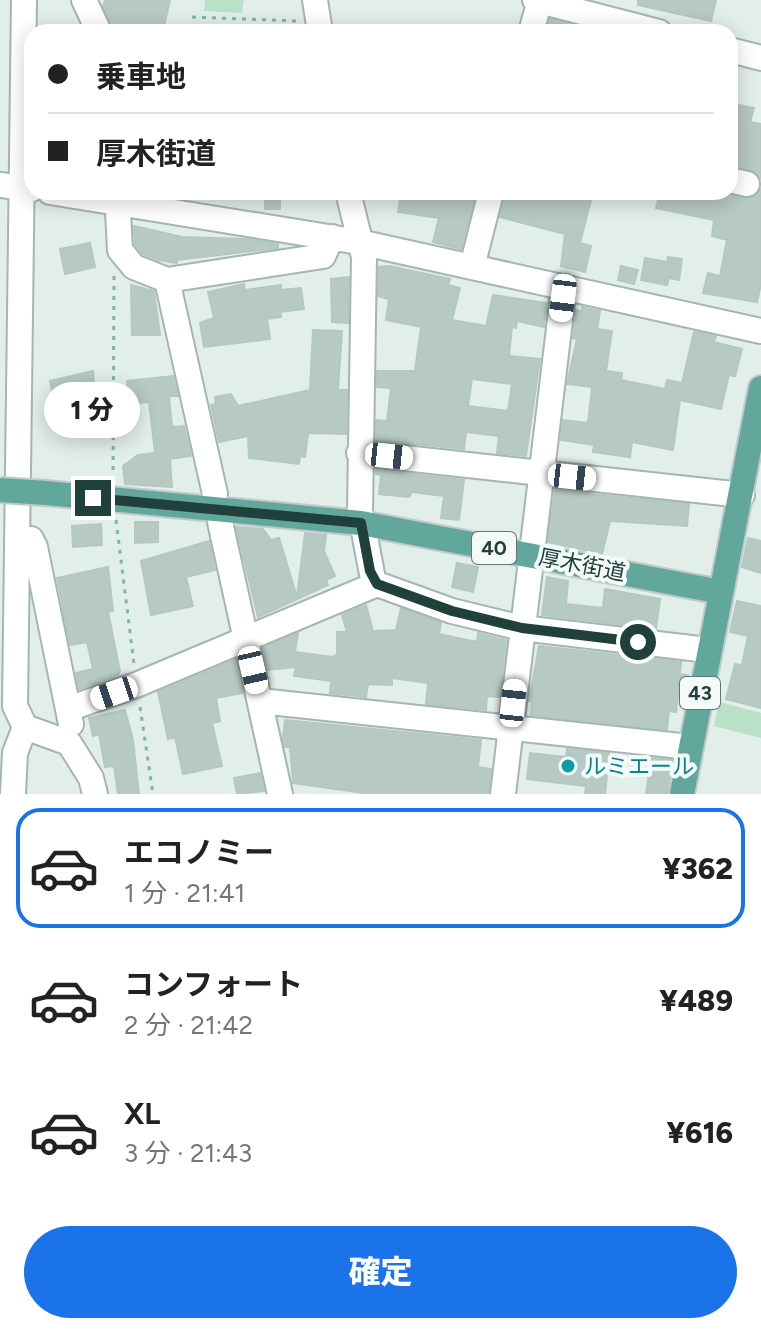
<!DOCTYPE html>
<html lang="ja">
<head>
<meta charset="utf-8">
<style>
	:root { --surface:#fff; --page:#f6f6f6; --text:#222; --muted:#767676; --line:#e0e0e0; --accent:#1a73e8 }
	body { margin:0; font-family:Figtree,"Noto Sans JP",sans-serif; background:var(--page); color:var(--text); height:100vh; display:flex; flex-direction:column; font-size:30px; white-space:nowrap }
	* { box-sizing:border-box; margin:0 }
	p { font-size:26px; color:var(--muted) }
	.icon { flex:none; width:44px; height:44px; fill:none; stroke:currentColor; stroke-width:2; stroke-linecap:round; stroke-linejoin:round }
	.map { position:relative; height:794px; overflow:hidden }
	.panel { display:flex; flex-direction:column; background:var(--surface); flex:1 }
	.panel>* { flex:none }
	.hud { position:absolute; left:24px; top:24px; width:714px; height:176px; border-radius:24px; box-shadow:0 4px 20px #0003; display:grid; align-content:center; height:176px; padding:0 24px; background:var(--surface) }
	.end { position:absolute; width:36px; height:36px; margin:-18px; border:10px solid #20403b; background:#fff; box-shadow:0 0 0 4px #fff }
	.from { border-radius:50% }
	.bubble { position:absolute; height:56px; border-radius:28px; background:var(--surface); box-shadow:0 4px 20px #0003; font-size:26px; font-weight:800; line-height:56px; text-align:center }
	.car { position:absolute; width:24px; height:48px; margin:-24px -12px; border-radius:10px; box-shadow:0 0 6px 2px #0007; background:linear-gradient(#fff 24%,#345 0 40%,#fff 0 76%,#345 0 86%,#fff 0) }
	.hud b { display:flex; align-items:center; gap:28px; height:76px; font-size:30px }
	.hud b+b { border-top:2px solid var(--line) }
	.hud i { width:20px; height:20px; background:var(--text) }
	ul { padding:14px 0 0; list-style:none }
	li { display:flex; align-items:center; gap:24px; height:120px; margin:0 16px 12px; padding:0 8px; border:4px solid transparent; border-radius:24px }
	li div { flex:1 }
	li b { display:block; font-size:30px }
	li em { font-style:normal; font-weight:800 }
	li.active { border-color:var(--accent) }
	li>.icon { width:72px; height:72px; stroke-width:1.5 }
	.cta { display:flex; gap:16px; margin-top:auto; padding:16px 24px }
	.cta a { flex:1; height:92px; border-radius:48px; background:var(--accent); color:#fff; font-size:32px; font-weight:800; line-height:92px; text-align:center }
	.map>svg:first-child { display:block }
	.green { fill:#b9e1c8 }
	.building { fill:#b7c9c3; stroke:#b4c8c1; stroke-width:2; fill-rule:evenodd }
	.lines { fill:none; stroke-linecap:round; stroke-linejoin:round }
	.minor-casing { stroke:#a4b6b1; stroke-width:28 }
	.major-casing { stroke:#c1cac8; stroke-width:28 }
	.path { stroke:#7fb4a9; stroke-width:3; stroke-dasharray:4 6; stroke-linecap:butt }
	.minor { stroke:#fff; stroke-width:24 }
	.major { stroke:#62a79c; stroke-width:24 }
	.major-bridge-casing { stroke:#c1cac8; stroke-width:28; stroke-linecap:butt }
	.major-bridge { stroke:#62a79c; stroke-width:24 }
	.route { stroke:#20403b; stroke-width:10 }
	.culture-dot { fill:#0f9aa8; stroke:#f3faf7; stroke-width:3 }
	.labels { text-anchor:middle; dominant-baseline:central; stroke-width:8; stroke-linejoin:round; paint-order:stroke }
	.shield { fill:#f3faf7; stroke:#5f7873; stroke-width:2 }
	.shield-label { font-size:20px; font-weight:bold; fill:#20403b }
	.street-label { font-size:22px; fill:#20403b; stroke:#f3faf7 }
	.culture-label { font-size:22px; fill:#0d838f; stroke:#f3faf7; text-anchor:start }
</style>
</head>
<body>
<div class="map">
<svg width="761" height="794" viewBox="0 0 761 794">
	<rect width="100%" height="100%" fill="#e2eee9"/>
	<path class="green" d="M205,0H244L242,13L204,11Z
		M719,702L761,713V738L714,726Z"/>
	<path class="building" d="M105,0H170L164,26L158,24L156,32H114L103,6Z
		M638,0H716L711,21L638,5Z
		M550,19L594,31V32L547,30Z
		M730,103L754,108L750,122L761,124V179L751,170L734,165L735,159H730Z
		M761,189V284L757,302L703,293L708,273L720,276L727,240L712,236L714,220L656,208L660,192H722L744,199L752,198Z
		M401,192L445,196L446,192L471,199L472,192H476L461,249L433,242L439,218L398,212Z
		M506,192H593L580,243L591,246L585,272L561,266L565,234L500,217Z
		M265,194H280V209H265Z
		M134,226L182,237L247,239L278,244V248L177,260V263L158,260L143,254L135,244Z
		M90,243L95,267L65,274L60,249Z
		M668,257L682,259L679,280L669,278L667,285L641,280L645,258L667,262Z
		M389,266L450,279L448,285L460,288L452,320L486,326L493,295L547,303L544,327L517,321L516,328L512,327L509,356L540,359L526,456L497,453L499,436L466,432L464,449L376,440V420L387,421L391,388L377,387V371H415L421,327L386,320L389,299L378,296L379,267ZM472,379L512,384L508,411L468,406Z
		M621,266L638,270L634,284L618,280Z
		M349,277L348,323L332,322L331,279Z
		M244,284L245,290L281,285V290L301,288L304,309L280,312L281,317L267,319L270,339L204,347L200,323L214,318L208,292Z
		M131,285L154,291L160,335H132Z
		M582,307L600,311L597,329L612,331L606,371L622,373L621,380L665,389L667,380L682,383L694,332L716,336L714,342L742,349L735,376L729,375L721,409L680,400L673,450L632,442L630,457L593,452L594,445L561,440L563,420L588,423L592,387L567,384L577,339L573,338L576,310L582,311Z
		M313,330L342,331L338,390H347L346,434L308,433L305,457L300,456L299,464L249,458L248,436L219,442L211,405L216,404L215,397L231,394L238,406L310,390Z
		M93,371L95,397L56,409L50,381Z
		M173,376L178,396H169L172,427L184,426L191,456L170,459L172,487L125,484L123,466L138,455L155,453L149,402L129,404L127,381Z
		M376,470L464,480L459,520L441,518L444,496L412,492L409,497L379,494L381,475L376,474Z
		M555,490L689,504L687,526L610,521L602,554L548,542Z
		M135,522H158V542L135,543Z
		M101,524L102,545L73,547L72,526Z
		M236,527L263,529L271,540L279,538L297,597L305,533L326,535L324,551L335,576L326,580L328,585L258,617Z
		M748,538L761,541V573L742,567Z
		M209,541L215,570L186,577L193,606L151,615L141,561Z
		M457,563L478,567L473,592L452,587Z
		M108,567L113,611L108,612L120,671L118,675L79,689L76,673L93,669L87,642L70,645L57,578Z
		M547,577L568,581L566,604L603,608L605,589L660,599L656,629L542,615Z
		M737,601L761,606V708L726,699L735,664L742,665L748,636L730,632Z
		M366,605L373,631L396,630L401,608L441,623L439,634L477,642L478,633L506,640L500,697L487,696L486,710L426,704L428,683L392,678V685L368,684L366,697L330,693L331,681L294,676L296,667L268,670L263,648L298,633L295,652L333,657L337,654V632H347L342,615Z
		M539,646L681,662L680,674L688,675L686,697L678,696L676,712L669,711L667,730L531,715L532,701H529Z
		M235,660L242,693L216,698L220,721L212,723L222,766L183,774L175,737L168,739L158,692Z
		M125,710L133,740L139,794H118L114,766L105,767L99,734L93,736L89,718Z
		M285,720L481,740L478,767L491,769L488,794H371L293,783L290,747H285L283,738Z
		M567,749L609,753L605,794H585L586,786L527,779L530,753L566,757Z
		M651,758L673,760L667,794H646Z
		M260,773L264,791L237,794L234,778Z"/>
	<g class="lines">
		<defs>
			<path id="minor" d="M24,0L15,706L25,727L69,743L91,778L95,794
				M84,0L99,32
				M315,0L320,32
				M535,0L659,32
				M531,32L540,0
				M730,50L761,58
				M730,180L747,184
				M0,185L32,189
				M50,192L359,242L761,331
				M117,192L120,250L134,267L167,280L323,256L332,237
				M348,192L364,257L360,511L373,579L377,584L452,611L522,628L708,650
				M472,267L491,192
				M167,280L215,494
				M359,453L742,495
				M220,522L280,794
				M31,539L35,547L71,724
				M260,701L690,747
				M68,709L136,685L377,584
				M13,794L15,753L25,727
				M503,794L564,287"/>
			<path id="major" d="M46,493L361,523L721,592
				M682,794L761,388"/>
		</defs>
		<use href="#minor" class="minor-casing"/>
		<use href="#major" class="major-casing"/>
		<path class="path" d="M192,17L297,21
			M113,480L114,275
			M116,520L134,664
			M140,707L153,794"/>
		<use href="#minor" class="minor"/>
		<use href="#major" class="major"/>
		<defs>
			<path id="major-bridge" d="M0,490L46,493"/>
		</defs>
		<use href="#major-bridge" class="major-bridge-casing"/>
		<use href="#major-bridge" class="major-bridge"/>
	</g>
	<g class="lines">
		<path class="route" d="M93,498L361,523L370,571L377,584L452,611L522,628L638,642"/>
	</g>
	<circle class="culture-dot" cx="568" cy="766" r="8"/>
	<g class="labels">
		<g class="shield">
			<rect x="472" y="532" width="44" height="32" rx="6"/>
			<rect x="680" y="677" width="40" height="32" rx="6"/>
		</g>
		<g class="shield-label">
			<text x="494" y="548">40</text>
			<text x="700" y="693">43</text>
		</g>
		<g class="street-label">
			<text transform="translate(582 565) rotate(11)">厚木街道</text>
		</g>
		<g class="culture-label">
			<text x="584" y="766">ルミエール</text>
		</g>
	</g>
</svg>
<i class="end from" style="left:638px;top:642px"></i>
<i class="end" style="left:93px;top:498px"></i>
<div class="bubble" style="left:44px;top:382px;width:96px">1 分</div>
<i class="car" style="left:563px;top:298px;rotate:187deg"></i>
<i class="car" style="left:389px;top:456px;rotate:96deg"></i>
<i class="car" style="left:572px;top:477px;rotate:96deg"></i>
<i class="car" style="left:253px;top:670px;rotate:167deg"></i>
<i class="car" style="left:114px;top:693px;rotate:251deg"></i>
<i class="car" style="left:513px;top:703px;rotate:6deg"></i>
<div class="hud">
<b><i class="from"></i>乗車地</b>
<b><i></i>厚木街道</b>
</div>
</div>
<section class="panel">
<ul>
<li class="active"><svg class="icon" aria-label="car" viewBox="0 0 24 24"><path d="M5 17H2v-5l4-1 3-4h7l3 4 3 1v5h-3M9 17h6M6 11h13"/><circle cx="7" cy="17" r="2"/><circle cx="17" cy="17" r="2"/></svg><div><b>エコノミー</b><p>1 分 · 21:41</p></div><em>¥362</em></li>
<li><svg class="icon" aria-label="car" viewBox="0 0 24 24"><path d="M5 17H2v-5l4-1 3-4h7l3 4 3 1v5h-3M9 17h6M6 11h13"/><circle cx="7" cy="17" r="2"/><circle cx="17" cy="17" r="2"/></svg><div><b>コンフォート</b><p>2 分 · 21:42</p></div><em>¥489</em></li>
<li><svg class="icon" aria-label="car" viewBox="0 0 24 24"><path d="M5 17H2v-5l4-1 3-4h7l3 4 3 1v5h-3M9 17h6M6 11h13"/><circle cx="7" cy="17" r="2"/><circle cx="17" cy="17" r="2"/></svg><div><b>XL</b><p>3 分 · 21:43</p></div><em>¥616</em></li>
</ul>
<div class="cta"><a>確定</a></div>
</section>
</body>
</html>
